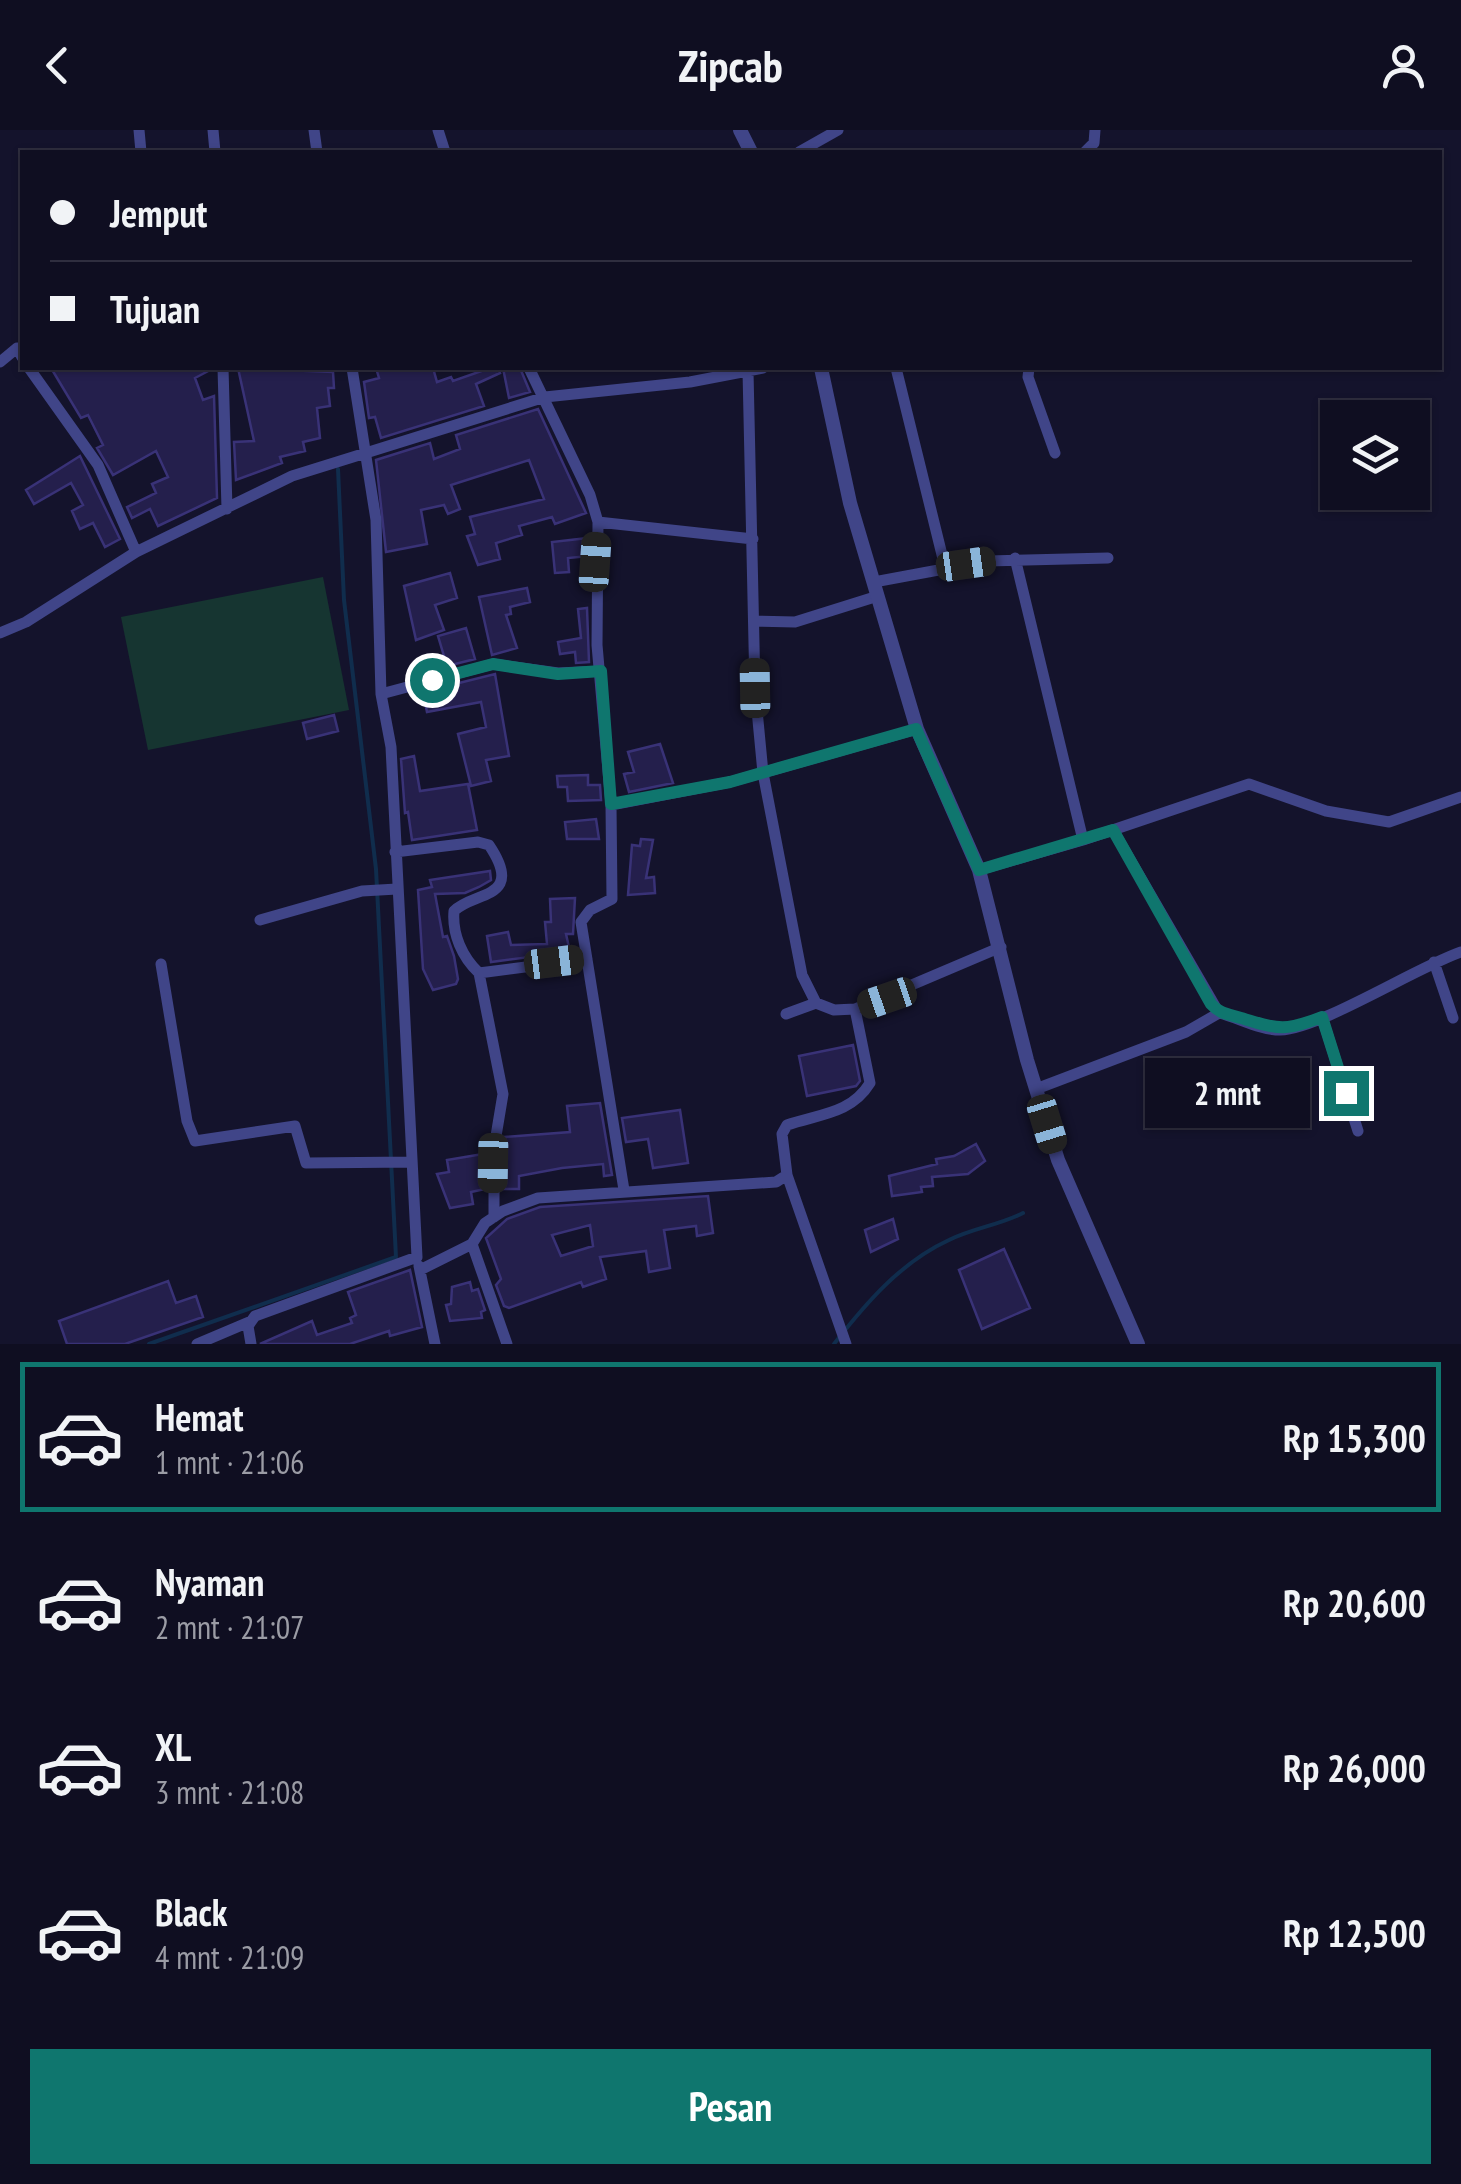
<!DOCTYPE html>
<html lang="id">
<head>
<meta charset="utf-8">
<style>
	:root { --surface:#0f0e21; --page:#1d1c2e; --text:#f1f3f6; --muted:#9b9ca5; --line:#2f2e3f; --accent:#0f766e }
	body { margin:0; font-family:"PT Sans Narrow",sans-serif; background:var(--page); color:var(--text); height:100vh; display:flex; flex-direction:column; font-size:38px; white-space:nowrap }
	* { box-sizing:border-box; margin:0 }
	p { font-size:32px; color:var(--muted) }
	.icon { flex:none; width:55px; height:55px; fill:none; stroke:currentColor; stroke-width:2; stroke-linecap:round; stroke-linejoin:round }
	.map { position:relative; height:1214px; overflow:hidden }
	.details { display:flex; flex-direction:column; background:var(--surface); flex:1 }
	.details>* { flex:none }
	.top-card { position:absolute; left:20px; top:20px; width:1422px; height:220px; border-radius:0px; box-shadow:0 2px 8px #0004,0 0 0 2px var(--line); display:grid; align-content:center; height:220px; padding:0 30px; background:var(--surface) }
	.buttons { position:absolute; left:1320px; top:270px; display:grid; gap:20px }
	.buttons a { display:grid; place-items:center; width:110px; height:110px; border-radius:0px; background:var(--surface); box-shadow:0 2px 8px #0004,0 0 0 2px var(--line); font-size:50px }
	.end { position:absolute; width:45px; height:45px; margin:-22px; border:12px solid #0f766e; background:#fff; box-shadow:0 0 0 5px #fff }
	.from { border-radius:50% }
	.bubble { position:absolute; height:70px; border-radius:0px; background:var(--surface); box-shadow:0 2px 8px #0004,0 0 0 2px var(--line); font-size:32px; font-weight:600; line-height:70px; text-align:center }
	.car { position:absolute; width:30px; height:60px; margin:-30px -15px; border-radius:12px; box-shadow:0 0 8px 2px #0007; background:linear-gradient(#222 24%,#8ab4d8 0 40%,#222 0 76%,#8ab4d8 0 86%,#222 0) }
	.top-card b { display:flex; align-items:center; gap:35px; height:95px; font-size:38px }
	.top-card b+b { border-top:2px solid var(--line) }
	.top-card i { width:25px; height:25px; background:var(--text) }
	ul { padding:18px 0 0; list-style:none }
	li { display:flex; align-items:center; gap:30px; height:150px; margin:0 20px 15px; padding:0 10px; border:5px solid transparent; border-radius:0px }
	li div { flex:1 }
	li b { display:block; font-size:38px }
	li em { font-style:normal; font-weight:600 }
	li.active { border-color:var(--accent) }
	li>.icon { width:90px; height:90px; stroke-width:1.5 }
	.button { display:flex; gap:20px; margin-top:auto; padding:20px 30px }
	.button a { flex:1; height:115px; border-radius:0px; background:var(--accent); color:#fff; font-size:40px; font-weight:600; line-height:115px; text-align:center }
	header { display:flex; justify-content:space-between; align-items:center; height:130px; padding:0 30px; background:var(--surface); font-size:45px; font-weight:600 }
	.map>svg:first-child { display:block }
	.green { fill:#163531 }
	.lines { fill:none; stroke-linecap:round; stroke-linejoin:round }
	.stream { stroke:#102d4d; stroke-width:4 }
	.building { fill:#241f4c; stroke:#393277; stroke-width:2.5; fill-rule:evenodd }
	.minor { stroke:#404588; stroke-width:11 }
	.tertiary { stroke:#404588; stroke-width:14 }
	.route { stroke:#0f766e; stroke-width:12 }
</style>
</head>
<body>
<header><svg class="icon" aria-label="back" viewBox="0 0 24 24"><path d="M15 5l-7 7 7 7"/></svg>Zipcab<svg class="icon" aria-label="person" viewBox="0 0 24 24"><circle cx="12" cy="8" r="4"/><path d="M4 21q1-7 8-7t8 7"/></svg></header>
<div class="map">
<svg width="1461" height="1214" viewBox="0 0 1461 1214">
	<rect width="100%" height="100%" fill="#14132c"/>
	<path class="green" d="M323,447L349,580L148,620L121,487Z"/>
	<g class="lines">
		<path class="stream" d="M149,1214L396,1127L376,739L344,470L338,339
			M834,1214C866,1173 901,1132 949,1110C973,1098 1000,1095 1023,1083"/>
	</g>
	<path class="building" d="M51,238H214L195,248L203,270L214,266L217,368L158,396L150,379L132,388L127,377L156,363L152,354L168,347L156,321L113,345L97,318L103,315L88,285L81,288Z
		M238,238L333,242L334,258H328L330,276L317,278L320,308L303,312L305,321L280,327L282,333L236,350L234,312L254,311Z
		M376,238H433L437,252L451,247L453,251L490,238H498L500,243L476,254L484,276L381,308L375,287L369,288L364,252L379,248Z
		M503,238H520L530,262L509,268Z
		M538,279L586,383L555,394L552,387L519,396L522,405L496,413L500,429L478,435L467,406L475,404L470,387L544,369L529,330L451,355L460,379L448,384L444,375L421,380L427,414L386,422L376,330L430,313L434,329L460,319L456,305Z
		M80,326L120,409L105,417L93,393L80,399L72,381L83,375L71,353L34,374L26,360Z
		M588,408V426L568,428L569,442L555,443L552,412Z
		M450,443L457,468L435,475L444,500L416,510L404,456Z
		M527,458L530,472L510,477L511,484L506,485L517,518L492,525L479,467Z
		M587,478L589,532L576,533L575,522L560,524L558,512L581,508L578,479Z
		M466,498L475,529L447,536L438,506Z
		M495,544L509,626L486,630L491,651L471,656L458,604L486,597L481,572L427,582L423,562Z
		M334,585L338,601L307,609L303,593Z
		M660,614L673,653L629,662L624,644L634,642L628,622Z
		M414,626L420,661L468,654L477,700L412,710L408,682L405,683L401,629Z
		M588,645V655H600L601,670L568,671L567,657H558L557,646Z
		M596,689L599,709H567L565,692Z
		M641,709L653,710L646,748L654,747L655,763L628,765L632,715L640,716Z
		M490,741L491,750L479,757L465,763L435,764L443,807L447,806L454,826L458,849L456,854L433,860L423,839L418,760L432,757L430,750Z
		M575,768L573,804H566L570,822L491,832L487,806L508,802L511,815L547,814L545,792H551L550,769Z
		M853,915L860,951L856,956L807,966L799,926Z
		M600,973L612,1045L604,1046L603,1034L562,1038L519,1046V1059H503L505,1007L570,1002L567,976Z
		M680,980L688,1033L653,1038L648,1009L626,1012L622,988Z
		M976,1014L985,1031L968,1044L932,1047L933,1056L921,1057L922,1062L892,1066L889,1046L937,1034L936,1029L954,1026Z
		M483,1024L485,1059L471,1062L473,1074L450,1078L437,1044L449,1042L447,1030Z
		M708,1066L713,1103L697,1106L696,1096L664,1100L670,1138L649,1142L646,1121L600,1127L606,1149L583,1157L581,1152L509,1178L504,1176L496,1155L501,1149L486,1108L507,1089L540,1077ZM590,1095L593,1116L561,1126L552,1105Z
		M893,1089L898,1109L871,1122L865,1100Z
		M1004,1119L1030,1178L982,1199L959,1140Z
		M410,1140L422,1197L390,1206L389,1201L350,1214H260L312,1191L317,1205L352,1193L350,1188L356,1185L348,1162Z
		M168,1151L176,1173L196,1166L203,1187L125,1214H67L59,1191Z
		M470,1152L472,1161L478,1159L485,1180L481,1182L482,1188L450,1191L446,1175L451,1174L452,1157Z"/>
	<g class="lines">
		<path class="minor" d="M139,0L141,22
			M213,0L215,22
			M314,0L317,22
			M438,0L445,22
			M799,22L838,0
			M1085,22L1094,13L1095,0
			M0,232L17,218L22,227
			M29,238L98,335L136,422
			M223,238L227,379
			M529,238L590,365L598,392L597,515L611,675L612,769L590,780L581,792L624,1060
			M896,238L945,437
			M1029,238L1028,247L1055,323
			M748,241L755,559L763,643L802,845L816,873L834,880L855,879L1001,817
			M598,392L753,409
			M1015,428L1083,710
			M874,452L987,431L1108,428
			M754,491L795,492L878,466
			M0,503L26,492L136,422L292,346L545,267L690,252L763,238
			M381,564L493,534L558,543L601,541
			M611,675L730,652L917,599
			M1113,700L1219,883C1239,888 1260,900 1280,900C1322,898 1413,839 1461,822
			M395,722L478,712L489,715C526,770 473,761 454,781C452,804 462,827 479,843L587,829
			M979,740L1083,710L1249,654L1326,681L1389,692L1461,667
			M260,790L362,761L397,759
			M1434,832L1453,888
			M161,834L187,991L195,1011L295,996L306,1033L411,1032
			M479,843L503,964L494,1018V1087
			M786,884L816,873
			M1322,887L1358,1001
			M1036,959L1186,902L1219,883
			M787,1045L846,1214
			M472,1114L507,1214
			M419,1136L435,1214
			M420,1140L472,1114L485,1093L503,1081L538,1068L776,1052L787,1045L782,1004L787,995C819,984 851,984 870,953L855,879
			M197,1214L249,1192
			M251,1214L248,1196L255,1186L417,1127L391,617L381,564L376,390L352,238"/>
		<path class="tertiary" d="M740,0L751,22
			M821,238L850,373L917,599L979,740L1027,930L1058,1030L1138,1214"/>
	</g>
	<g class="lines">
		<path class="route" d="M432,550L493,534L558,544L601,541L611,674L730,652L916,599L979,740L1113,700L1211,874C1220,884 1228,884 1241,888C1278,899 1284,902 1322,887L1346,963"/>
	</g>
</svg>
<div class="buttons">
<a><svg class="icon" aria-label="layers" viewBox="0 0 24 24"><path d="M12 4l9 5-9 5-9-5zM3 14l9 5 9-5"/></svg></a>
</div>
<i class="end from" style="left:432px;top:550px"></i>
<i class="end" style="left:1346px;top:963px"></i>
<div class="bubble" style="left:1145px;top:928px;width:165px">2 mnt</div>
<i class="car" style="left:595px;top:432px;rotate:4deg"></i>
<i class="car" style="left:966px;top:434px;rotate:82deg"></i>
<i class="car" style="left:755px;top:558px;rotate:359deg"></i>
<i class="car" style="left:554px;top:832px;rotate:83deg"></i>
<i class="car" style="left:887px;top:868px;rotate:251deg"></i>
<i class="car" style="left:1047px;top:994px;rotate:163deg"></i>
<i class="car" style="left:493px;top:1033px;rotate:181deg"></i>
<div class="top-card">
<b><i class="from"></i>Jemput</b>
<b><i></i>Tujuan</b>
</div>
</div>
<section class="details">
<ul>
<li class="active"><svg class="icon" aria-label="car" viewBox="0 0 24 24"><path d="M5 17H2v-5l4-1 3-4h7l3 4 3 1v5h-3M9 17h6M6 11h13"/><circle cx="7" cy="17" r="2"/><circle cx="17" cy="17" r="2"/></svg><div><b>Hemat</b><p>1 mnt · 21:06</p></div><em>Rp 15,300</em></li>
<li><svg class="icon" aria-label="car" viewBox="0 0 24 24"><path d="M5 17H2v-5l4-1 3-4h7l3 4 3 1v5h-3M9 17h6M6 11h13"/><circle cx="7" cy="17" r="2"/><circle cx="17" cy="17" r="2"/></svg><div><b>Nyaman</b><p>2 mnt · 21:07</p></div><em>Rp 20,600</em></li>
<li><svg class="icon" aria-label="car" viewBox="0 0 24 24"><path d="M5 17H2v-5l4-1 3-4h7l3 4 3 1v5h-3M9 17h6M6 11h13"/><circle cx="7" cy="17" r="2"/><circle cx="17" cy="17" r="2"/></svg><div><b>XL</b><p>3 mnt · 21:08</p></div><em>Rp 26,000</em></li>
<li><svg class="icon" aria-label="car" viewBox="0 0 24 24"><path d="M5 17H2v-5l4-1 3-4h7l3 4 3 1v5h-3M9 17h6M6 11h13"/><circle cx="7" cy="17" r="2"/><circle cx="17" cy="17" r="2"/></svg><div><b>Black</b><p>4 mnt · 21:09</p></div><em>Rp 12,500</em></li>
</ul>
<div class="button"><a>Pesan</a></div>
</section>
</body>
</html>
